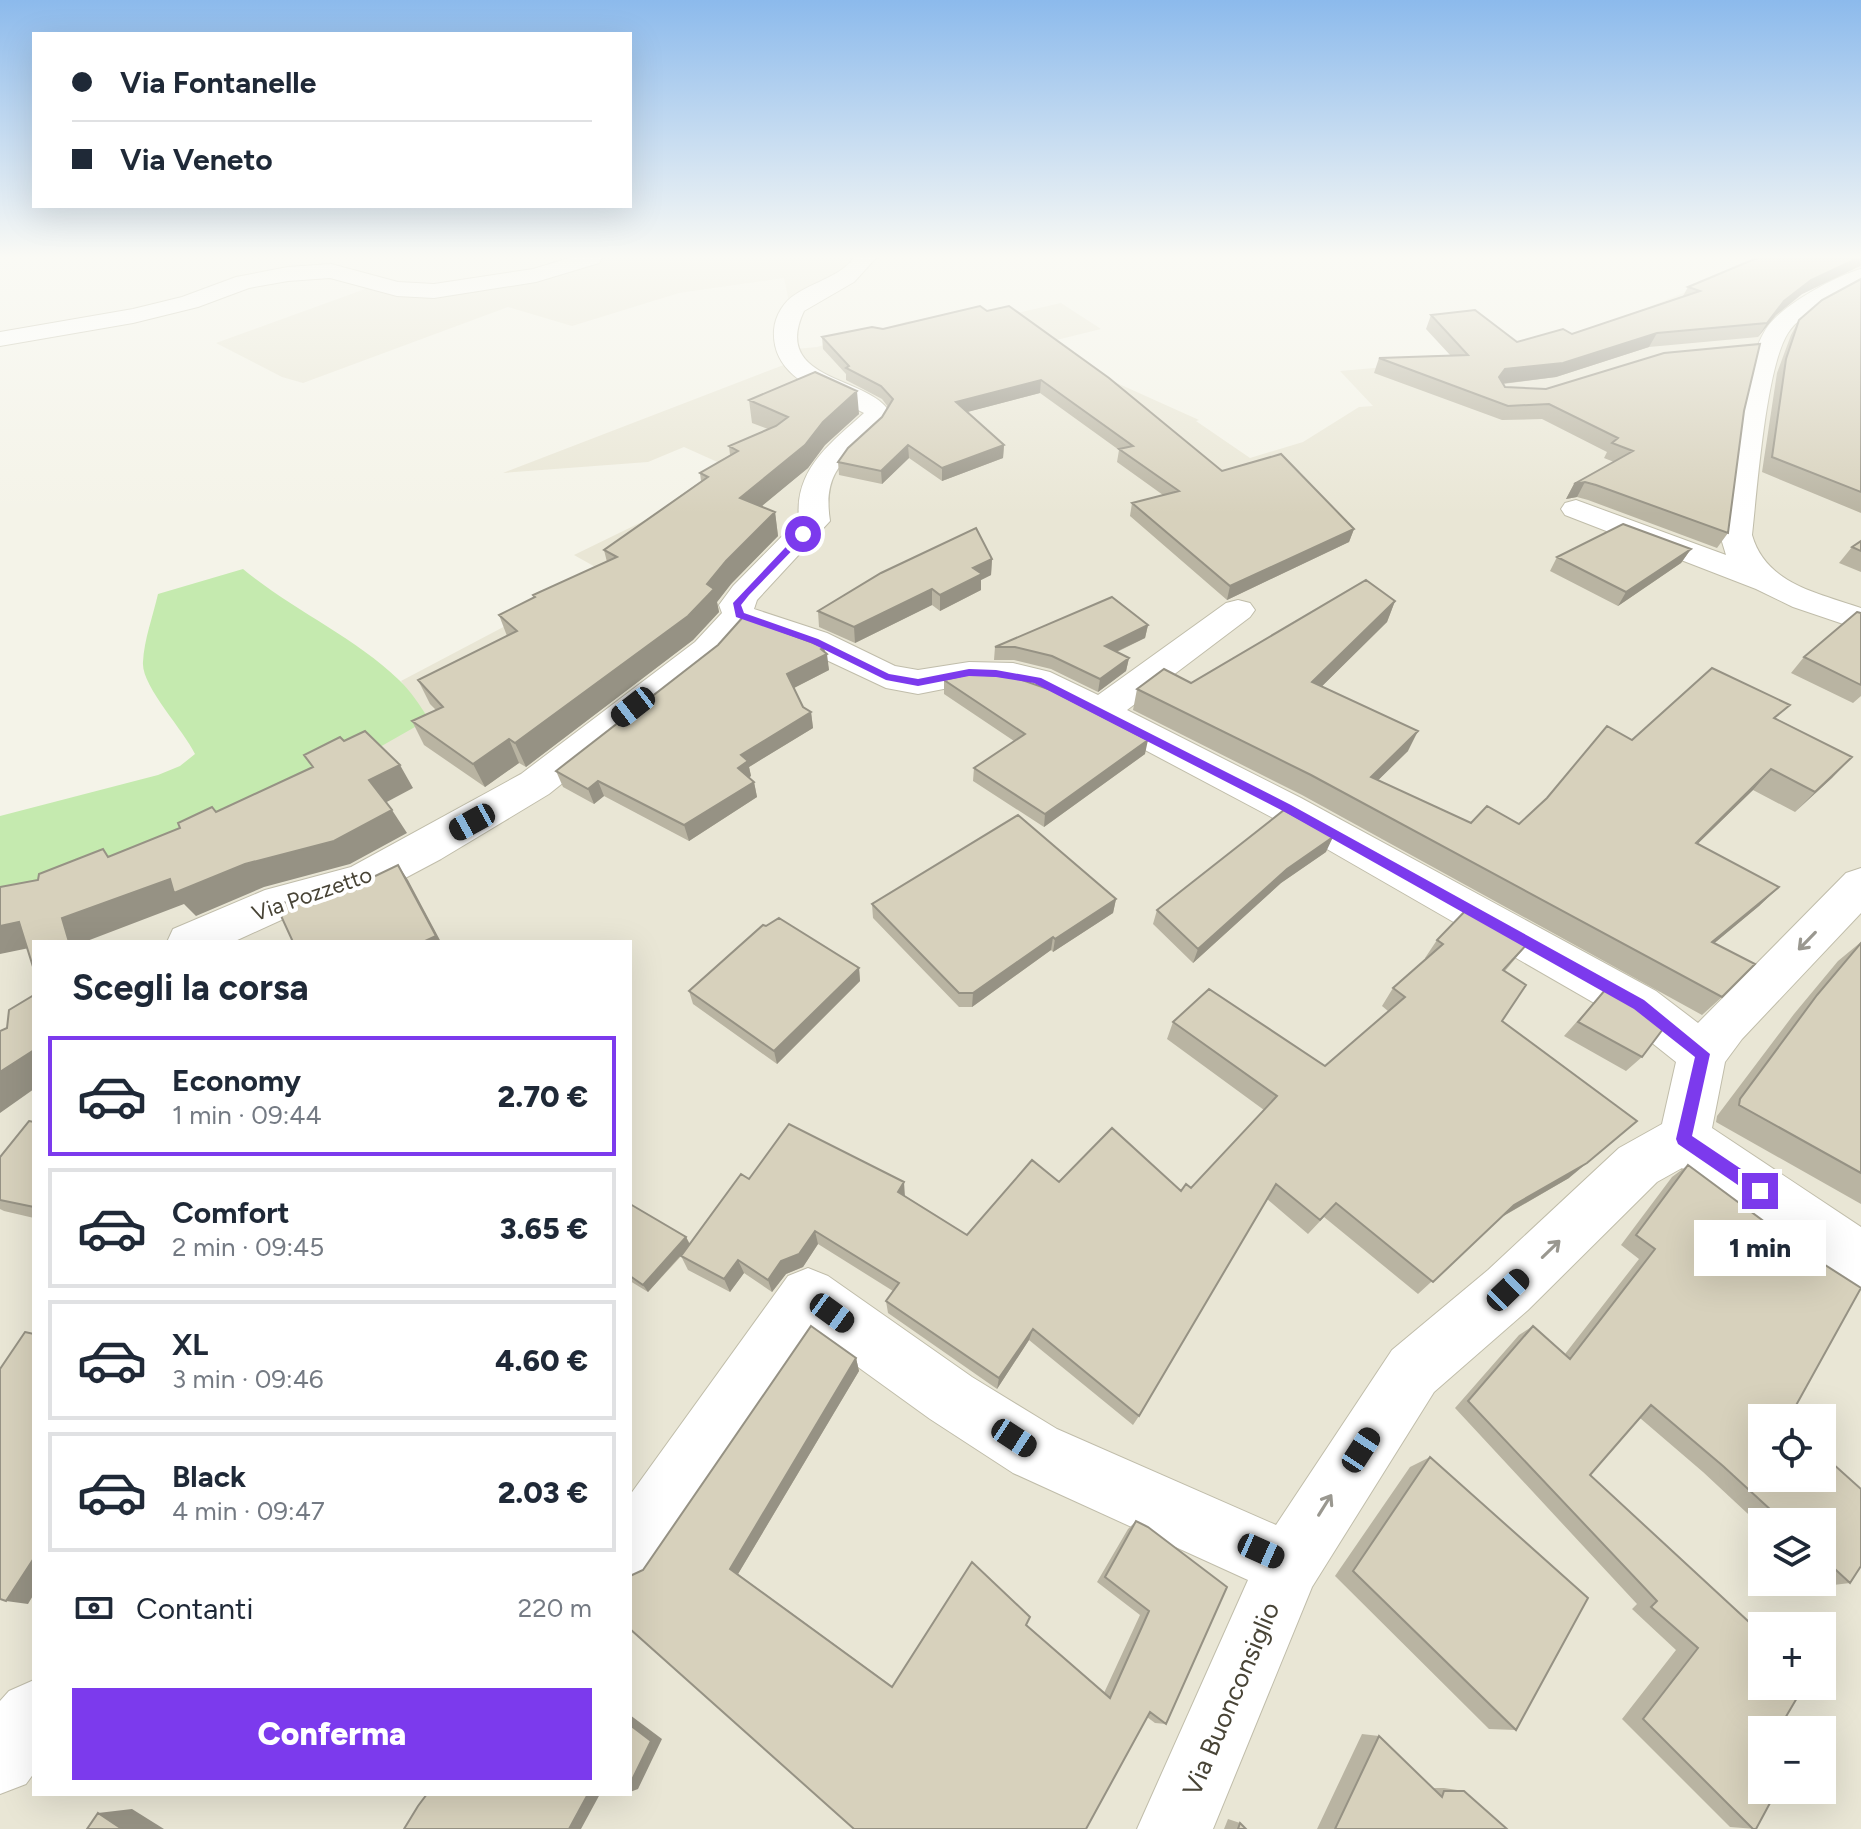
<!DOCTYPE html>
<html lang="it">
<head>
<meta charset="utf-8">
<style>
	:root { --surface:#fff; --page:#f6f6f7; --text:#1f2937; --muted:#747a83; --line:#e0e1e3; --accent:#7c3aed }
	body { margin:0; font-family:Figtree,sans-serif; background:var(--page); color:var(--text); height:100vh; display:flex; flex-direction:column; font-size:30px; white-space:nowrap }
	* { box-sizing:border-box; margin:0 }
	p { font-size:26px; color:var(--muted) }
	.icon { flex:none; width:44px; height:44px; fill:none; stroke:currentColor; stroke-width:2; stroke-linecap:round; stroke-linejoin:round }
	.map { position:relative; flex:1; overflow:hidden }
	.sheet { position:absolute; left:32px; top:940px; width:600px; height:856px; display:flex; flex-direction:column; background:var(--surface); border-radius:0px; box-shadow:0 8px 32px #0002 }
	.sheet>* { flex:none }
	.top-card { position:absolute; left:32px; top:32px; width:600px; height:176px; border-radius:0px; box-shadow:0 8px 32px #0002; display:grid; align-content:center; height:176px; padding:0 40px; background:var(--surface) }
	.controls { position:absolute; left:1748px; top:1404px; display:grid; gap:16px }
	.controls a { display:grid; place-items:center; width:88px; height:88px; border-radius:0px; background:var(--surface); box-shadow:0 8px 32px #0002; font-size:40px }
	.end { position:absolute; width:36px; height:36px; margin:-18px; border:10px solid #7c3aed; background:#fff; box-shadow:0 0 0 4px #fff }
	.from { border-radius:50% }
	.bubble { position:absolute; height:56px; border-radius:0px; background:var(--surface); box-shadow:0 8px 32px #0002; font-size:26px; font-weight:800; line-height:56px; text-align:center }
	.car { position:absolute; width:24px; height:48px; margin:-24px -12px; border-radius:10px; box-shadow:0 0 6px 2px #0007; background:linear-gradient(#222 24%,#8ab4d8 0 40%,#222 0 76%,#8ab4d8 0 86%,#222 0) }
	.top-card b { display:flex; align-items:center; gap:28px; height:76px; font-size:30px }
	.top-card b+b { border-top:2px solid var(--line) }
	.top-card i { width:20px; height:20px; background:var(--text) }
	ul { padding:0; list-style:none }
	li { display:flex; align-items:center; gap:24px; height:120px; margin:0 16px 12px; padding:0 24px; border:4px solid var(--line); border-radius:0px }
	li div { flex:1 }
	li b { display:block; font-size:30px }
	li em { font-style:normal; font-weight:800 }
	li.on { border-color:var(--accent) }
	li>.icon { width:72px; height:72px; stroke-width:1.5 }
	h2 { padding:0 40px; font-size:36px; line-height:96px }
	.pay { display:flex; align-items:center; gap:20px; height:88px; padding:0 40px; font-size:30px }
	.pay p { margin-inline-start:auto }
	.cta { display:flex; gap:16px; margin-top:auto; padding:16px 40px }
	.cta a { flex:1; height:92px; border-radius:0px; background:var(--accent); color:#fff; font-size:32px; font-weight:800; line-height:92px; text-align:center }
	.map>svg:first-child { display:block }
	.residential { fill:#e9e6d5; fill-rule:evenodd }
	.green { fill:#c5eaaf }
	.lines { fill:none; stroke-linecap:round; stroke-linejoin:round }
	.minor-casing { stroke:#c0bdaa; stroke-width:2 }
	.minor { fill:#fff; fill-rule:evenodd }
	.wall { fill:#b9b4a2 }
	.shaded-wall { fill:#969284 }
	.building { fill:#d7d1bc; stroke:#969284; stroke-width:2 }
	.oneway { stroke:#9a9890 }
	.route { fill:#7c3aed }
	.labels { text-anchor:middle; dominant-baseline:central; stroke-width:8; stroke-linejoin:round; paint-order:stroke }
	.street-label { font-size:22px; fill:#484436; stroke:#fff }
	.near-street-label { font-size:26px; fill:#484436; stroke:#fff }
</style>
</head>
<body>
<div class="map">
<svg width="1861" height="1829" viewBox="0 0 1861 1829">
	<rect width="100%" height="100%" fill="#f4f3e8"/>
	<path class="residential" d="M601,258H879L792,316L784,278L679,293L572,326L508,307L303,383L282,377L216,343L390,280L424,293Z
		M1810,258H1861V1829H0V939L429,719L401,681L606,573L574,555L697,495L733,469L684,447L648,462L503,473L794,361L796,349L817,347L909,321L973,323L1061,303L1101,329L963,363L1079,366L1199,420L1196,421L1250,458L1303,442L1359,407L1373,406L1340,371L1512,356L1520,347L1596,328L1706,284L1775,308L1854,272ZM34,942H630V1794H34ZM1762,1418H1822V1478H1762ZM1762,1522H1822V1582H1762ZM1762,1626H1822V1686H1762ZM1762,1730H1822V1790H1762Z"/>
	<path class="green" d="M243,569C292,610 352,635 399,680C411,691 420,706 429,719L41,940L0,939V816L158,775L180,766L195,754C184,730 141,686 143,662C144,640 153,616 158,594Z"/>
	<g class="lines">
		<defs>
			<path id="minor" d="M569,258H602L599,263L536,282L434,298L397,296L330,278L288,281L249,288L198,307L133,323L0,346V332L133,309L182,297L236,277L288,267L331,264L398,282L434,284L533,269Z
				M854,258H876L854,282L804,311C770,383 871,375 891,414C863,456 820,456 830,521L757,600L754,609L827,633L895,666L918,670L969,662L1013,663L1050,672L1098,695L1226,603L1238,600L1250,603L1255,610L1250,617L1127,710L1301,798L1656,991L1698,1023L1846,873L1861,868V913L1742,1039L1725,1062L1712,1128L1861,1227V1288L1841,1280L1682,1168L1657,1182L1528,1310L1434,1392L1312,1587L1213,1829H1137L1248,1580L1013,1473L930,1419L815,1336L653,1574L630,1584V1495L788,1276L808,1268L828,1276L972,1377L1057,1429L1276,1525L1392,1350L1488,1270L1619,1148L1662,1124L1676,1062L1622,1019L1273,818L1051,700L1013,687L969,684L918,694L886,688L803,649L745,629L719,658L549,794L441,859L377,893L290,916L233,942H167L173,929L265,890L351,867L521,774L695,642L722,613L719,605L733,586L799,519C794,469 831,443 864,413C829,394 771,381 774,330C775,316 784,301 796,294C816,281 839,277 854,258Z
				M1861,269V285C1838,298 1803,310 1788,333C1766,367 1757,490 1752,535C1766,584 1818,593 1861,608V630L1793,607L1756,589L1565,515L1561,509L1565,503L1576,500L1726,555L1720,535C1729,484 1740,365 1768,326C1783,305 1835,276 1861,269Z
				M34,1680V1773L26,1784L0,1794V1701L9,1691Z"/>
		</defs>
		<use href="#minor" class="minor-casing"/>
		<use href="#minor" class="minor"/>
	</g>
	<path class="wall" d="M1861,258V267L1860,266L1802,294L1776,315L1758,337L1649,347L1556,377L1503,384L1505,387L1744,411L1728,533L1717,548L1588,500L1577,497L1566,499L1574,484L1614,462L1604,458L1607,452L1542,419L1502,420L1374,373L1379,358L1450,355L1426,329L1431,315L1517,342L1572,334L1683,296L1688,287Z
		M1861,279V513L1762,472L1777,373L1791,335L1799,320Z
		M980,306L1222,471L1354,529L1349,542L1227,600L1130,516L1132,503L1163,495L1117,462L1119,450L1040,393L967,412L1004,445L1003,458L942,481L909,458L882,484L839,475L838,462L882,417L888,407L882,399L846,380V374L823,349L822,337L883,329Z
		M749,400L859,414L825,445L808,468L761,506L775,512L778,536L731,584L717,602L719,612L693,640L526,767L519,763L485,787L424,745L412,721L436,710L430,704L418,680L507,636L499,615L534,598L533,595L607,562L604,550L701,481L700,473L730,455L729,446L768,429L752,423Z
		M1861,541V572L1839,563L1852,547Z
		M1691,549L1681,563L1618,606L1550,571L1557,557Z
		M992,559L991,575L981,580V590L940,611L932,605L855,643L819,627L818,611Z
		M1395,601L1387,622L1321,687L1408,751L1378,780L1471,823L1519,824L1632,740L1777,719L1852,757L1795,812L1753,790L1697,844L1779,887L1759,906L1714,943L1722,997L1702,1015L1302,795L1133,710L1137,689L1191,683Z
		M1861,613V696L1853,703L1791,673L1804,657Z
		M1148,625L1145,638L1117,652L1129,658L1126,671L1098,692L1051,669L1014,660H994L995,647Z
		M824,647L829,670L794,688L803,707L811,712L813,728L749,767L751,776L749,777L754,782L757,797L689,841L604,796L594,804L563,787L556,771Z
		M944,680L1145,754L1044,827L973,781L974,768L1014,741L944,694Z
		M1326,852L1281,883L1193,963L1153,924L1157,910Z
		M1116,899L1113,913L1053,952L1051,950L972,1007H959L873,918L872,904Z
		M1437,940L1529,942L1505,971L1502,1021L1569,1178L1502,1217L1418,1294L1324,1217L1308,1234L1267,1199L1139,1416L1133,1425L1029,1340L997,1389L888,1313L886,1301L893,1291L818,1244L803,1267L786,1274L772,1292L744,1273L730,1292L688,1270L681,1256L684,1253L648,1292L630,1281V1204L686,1237L690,1244L749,1179L905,1196L967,1235L1059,1182L1181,1191L1191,1188L1264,1110L1167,1039L1173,1022L1325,1066L1388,1011L1382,1006L1393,988L1426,959L1425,958Z
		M1861,942V1204L1716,1122L1717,1116L1794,1014L1838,961Z
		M859,968L860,981L777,1064L693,1004L689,991Z
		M1605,990L1642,1057L1626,1071L1564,1036Z
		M34,1122V1218L4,1211L0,1209V1157Z
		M1688,1165L1808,1254L1861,1288L1789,1418H1762V1478H1822V1454L1861,1489V1566L1850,1583L1825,1586L1821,1582H1822V1522H1762V1527L1703,1472L1640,1418L1590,1475L1762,1634V1686H1804L1781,1725L1786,1730H1762V1790H1777L1756,1829L1730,1827L1622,1719L1676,1650L1632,1609L1637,1604L1455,1408L1519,1335L1533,1326L1565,1354L1639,1259L1621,1245L1672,1177Z
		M856,1358L859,1371L738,1574L892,1686L1026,1625L1104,1693L1140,1615L1097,1582L1128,1529L1136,1521L1166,1724L1155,1723L1147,1717L1086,1829L643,1570Z
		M1430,1457L1516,1730L1489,1729L1335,1576L1410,1467Z
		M1362,1734L1379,1736L1433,1788H1444L1464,1791L1507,1829H1317Z
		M1228,1819L1240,1823L1246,1829H1224Z"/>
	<path class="shaded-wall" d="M1858,258H1861L1860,266L1802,294L1776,315L1758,337L1767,323L1784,301L1811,280Z
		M1657,333L1649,347L1556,377L1499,384V377L1505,369Z
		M1041,380L1040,393L956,415V402Z
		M857,391L859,414L825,445L808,468L744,521L740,498Z
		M908,445L909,458L882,484L881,471Z
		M1004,445L1003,458L942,481V468Z
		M1585,482L1577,497L1566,499L1574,484Z
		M775,512L778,536L731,584L717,602L719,612L693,640L526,767L515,743L707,584L726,561Z
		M1354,529L1349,542L1227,600L1230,586Z
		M1691,549L1681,563L1618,606L1626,592Z
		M992,559L991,575L981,580V590L940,611V595L973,568Z
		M932,589V605L855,643L854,627Z
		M1395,601L1387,622L1305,703L1312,682Z
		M1148,625L1145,638L1103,658L1105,646Z
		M824,647L825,655L827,654L829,670L790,690L787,674Z
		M1129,658L1126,671L1098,692L1100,679Z
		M811,712L813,728L749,767L751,776L741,783L738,768L741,755Z
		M1418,731L1408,751L1361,797L1371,777Z
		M509,739L519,763L485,787L473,764Z
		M1148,740L1145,754L1044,827L1045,814Z
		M1852,757L1832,778L1795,812L1815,792Z
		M400,765L413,788L383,804L369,780Z
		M1771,769L1753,790L1678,863L1696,843Z
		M598,781L604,796L594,804L588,789Z
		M754,782L757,797L689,841L684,825Z
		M392,810L407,833L350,864L264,887L196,916L184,904L87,941V942H69L62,918L170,879L245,864Z
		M1333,837L1326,852L1281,883L1193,963L1198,949L1287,869Z
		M398,865L408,880L441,942H423Z
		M1779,887L1759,906L1693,961L1712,942Z
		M1116,899L1113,913L1053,952L1055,939Z
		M19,922L34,947L0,954V926Z
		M1053,937L1051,950L972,1007L973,993Z
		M859,968L860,981L777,1064L774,1051Z
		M34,1050V1089L0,1113V1072Z
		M1587,1163L1569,1178L1498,1219L1514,1205Z
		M904,1182L905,1197L898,1192Z
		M815,1231L818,1244L803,1267L786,1274L772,1292L768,1280L781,1261Z
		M686,1237L690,1245L648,1292L643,1285Z
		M738,1260L744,1273L730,1292L724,1279Z
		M1033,1329L1029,1340L997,1389L999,1378Z
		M856,1358L859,1371L738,1574L730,1569Z
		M34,1558V1594L28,1604L6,1601Z
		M630,1715L662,1739L638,1789L630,1792Z
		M588,1794H600L581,1829H569Z
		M132,1809L164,1829H122L98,1813Z"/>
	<path class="building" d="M1757,258H1858L1811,280L1784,301L1767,323L1657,333L1563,363L1505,369L1499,377L1505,387L1546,389L1664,353L1760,344L1744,411L1728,533L1596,485L1585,482L1574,484L1633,451L1612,443L1618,438L1549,404L1508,406L1379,358L1468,355L1431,315L1475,310L1517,342L1563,329L1572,334L1700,291L1688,287Z
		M1861,279V492L1772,457L1786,359L1799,320L1822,300Z
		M980,306L987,311L1009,306L1109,378L1222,471L1281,454L1354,529L1230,586L1132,503L1179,491L1119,449L1133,446L1041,380L956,402L1004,445L942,468L908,445L881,471L838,462L848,448L882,417L893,399L881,386L846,368L849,366L822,337L872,327L883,329Z
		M815,372L857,391L823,422L805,445L740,498L775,512L726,561L707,584L714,589L688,616L515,743L509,739L473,764L412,721L443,707L418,680L517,631L499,615L535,597L533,595L617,557L604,550L708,477L700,473L738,451L729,446L776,426L788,417L749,400Z
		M1623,524L1691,549L1626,592L1557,557Z
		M976,528L992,559L973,568L982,574L940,595L932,589L854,627L818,611L881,573Z
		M1861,541V551L1852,547Z
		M1366,580L1395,601L1312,682L1418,731L1371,777L1471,823L1487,806L1519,824L1547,798L1607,726L1632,740L1712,668L1790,705L1774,718L1852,757L1815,792L1771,769L1696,843L1779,887L1712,942L1755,964L1722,997L1311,775L1137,689L1164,669L1191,683Z
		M1112,597L1148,625L1105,646L1129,658L1100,679L1052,656L1015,647H995Z
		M1857,612L1861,613V685L1804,657Z
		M743,617L824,647L821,649L827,654L787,674L803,707L811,712L741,755L748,761L738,768L754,782L684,825L598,781L588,789L556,771L718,645Z
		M970,674L1013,677L1051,690L1148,740L1045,814L974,768L1025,734L944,680Z
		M365,731L400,765L369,780L392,810L334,841L245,864L174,893L170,879L62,918L69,942H34V970L19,922L0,926V887L38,880L39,874L103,849L108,857L180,828L178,823L212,807L216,812L313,767L304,755L340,737L344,741Z
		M1284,810L1333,837L1287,869L1198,949L1157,910Z
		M1018,815L1116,899L1055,939L1053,937L973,993H959L872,904Z
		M398,865L436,936L423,942H293L276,905L367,880Z
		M1468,908L1529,942L1503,970L1526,985L1502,1021L1637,1121L1587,1163L1514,1205L1433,1282L1336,1203L1320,1220L1276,1184L1139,1416L1033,1329L999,1378L886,1301L899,1283L815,1231L799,1254L781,1261L768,1280L738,1260L724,1279L681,1256L741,1174L749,1179L789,1124L904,1182L898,1192L967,1235L1032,1160L1059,1182L1112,1128L1181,1191L1186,1184L1191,1188L1277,1096L1173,1022L1209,989L1325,1066L1405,997L1393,988L1443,944L1437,940Z
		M779,918L859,968L774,1051L689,991L763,925L766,926Z
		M1861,943V1173L1739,1105L1740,1099L1817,995Z
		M1605,990L1635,1007L1663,1029L1642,1057L1578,1022Z
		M34,995V1050L0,1072V1031L7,1028L9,1010Z
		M29,1121L34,1122V1207L0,1200V1157Z
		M1688,1165L1808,1254L1861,1288L1789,1418H1762V1478H1822V1454L1861,1489V1566L1850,1583L1822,1557V1522H1784L1723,1466L1651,1405L1590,1475L1762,1634V1686H1804L1781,1725L1786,1730H1762V1790H1777L1756,1829H1753L1643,1719L1698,1648L1651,1607L1657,1601L1468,1401L1533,1326L1570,1359L1655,1249L1636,1235Z
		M630,1204L686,1237L643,1285L630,1276Z
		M811,1326L856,1358L730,1569L892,1687L972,1562L1030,1617L1026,1625L1110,1698L1149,1611L1105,1577L1136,1521L1148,1527L1227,1587L1166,1724L1150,1712L1086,1829H854L630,1629V1576L643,1570Z
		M25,1332L34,1334V1558L6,1601L0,1599V1369Z
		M1430,1457L1588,1598L1516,1730L1353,1571Z
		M630,1725L651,1741L630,1784Z
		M1379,1736L1442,1797L1444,1791H1464L1507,1829H1335Z
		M427,1794H588L569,1829H404L418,1806Z
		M98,1813L122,1829H87Z
		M1240,1823L1246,1829H1238Z"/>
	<defs><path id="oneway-shaft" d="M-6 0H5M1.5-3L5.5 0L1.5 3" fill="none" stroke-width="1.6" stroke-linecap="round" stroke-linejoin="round" transform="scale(2)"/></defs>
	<g class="oneway">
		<use href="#oneway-shaft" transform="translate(1807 941) rotate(134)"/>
		<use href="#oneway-shaft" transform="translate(1551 1249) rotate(-44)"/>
		<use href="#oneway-shaft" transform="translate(1325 1505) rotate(-58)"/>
	</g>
	<linearGradient id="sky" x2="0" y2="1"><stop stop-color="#8cbaec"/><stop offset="0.5" stop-color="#fafaf5"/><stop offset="1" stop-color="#fafaf5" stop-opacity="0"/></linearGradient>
	<rect width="1861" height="514" fill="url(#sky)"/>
	<path class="route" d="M800,532L808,534L749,595L741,605L744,613L818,639L889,674L918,679L969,669L996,670L1041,678L1291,805L1644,1000L1710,1054L1692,1136L1765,1185V1196H1754L1678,1144L1676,1139L1695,1057L1634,1009L1283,811L1034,683L996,677L969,676L918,686L886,680L811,643L736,617L733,603Z"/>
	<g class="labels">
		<g class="street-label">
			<text transform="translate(312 894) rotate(-19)">Via Pozzetto</text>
		</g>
		<g class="near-street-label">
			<text transform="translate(1231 1699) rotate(-67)">Via Buonconsiglio</text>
		</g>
	</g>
</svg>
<div class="controls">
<a><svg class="icon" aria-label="locate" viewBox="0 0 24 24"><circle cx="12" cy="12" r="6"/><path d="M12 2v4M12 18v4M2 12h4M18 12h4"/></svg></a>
<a><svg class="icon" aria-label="layers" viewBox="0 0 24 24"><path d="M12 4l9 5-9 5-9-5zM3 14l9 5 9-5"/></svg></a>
<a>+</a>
<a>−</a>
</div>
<i class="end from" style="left:803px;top:534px"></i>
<i class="end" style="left:1760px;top:1191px"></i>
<div class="bubble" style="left:1694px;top:1220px;width:132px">1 min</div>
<i class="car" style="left:633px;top:707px;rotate:232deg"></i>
<i class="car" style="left:472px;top:822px;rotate:241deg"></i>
<i class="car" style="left:1508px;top:1290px;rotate:46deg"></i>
<i class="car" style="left:832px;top:1313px;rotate:126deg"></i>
<i class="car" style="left:1014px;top:1438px;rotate:123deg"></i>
<i class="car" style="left:1361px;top:1450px;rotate:33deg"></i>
<i class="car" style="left:1261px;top:1551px;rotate:114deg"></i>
<div class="top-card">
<b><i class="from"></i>Via Fontanelle</b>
<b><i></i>Via Veneto</b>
</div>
<section class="sheet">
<h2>Scegli la corsa</h2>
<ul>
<li class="on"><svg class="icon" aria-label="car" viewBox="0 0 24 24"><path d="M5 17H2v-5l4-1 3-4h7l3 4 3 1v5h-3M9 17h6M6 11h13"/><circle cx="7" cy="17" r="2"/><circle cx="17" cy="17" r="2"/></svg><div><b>Economy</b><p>1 min · 09:44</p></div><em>2.70 €</em></li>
<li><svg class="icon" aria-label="car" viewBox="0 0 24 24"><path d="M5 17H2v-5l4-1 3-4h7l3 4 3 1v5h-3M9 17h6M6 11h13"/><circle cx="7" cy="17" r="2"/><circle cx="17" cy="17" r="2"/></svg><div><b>Comfort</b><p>2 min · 09:45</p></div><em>3.65 €</em></li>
<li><svg class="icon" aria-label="car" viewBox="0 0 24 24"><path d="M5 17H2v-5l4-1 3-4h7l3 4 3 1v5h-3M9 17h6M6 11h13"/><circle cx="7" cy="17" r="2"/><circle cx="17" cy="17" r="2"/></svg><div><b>XL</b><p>3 min · 09:46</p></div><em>4.60 €</em></li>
<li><svg class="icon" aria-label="car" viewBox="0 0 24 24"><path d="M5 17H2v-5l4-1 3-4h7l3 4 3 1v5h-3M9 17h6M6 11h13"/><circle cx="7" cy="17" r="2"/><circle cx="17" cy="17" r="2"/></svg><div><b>Black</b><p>4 min · 09:47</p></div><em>2.03 €</em></li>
</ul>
<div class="pay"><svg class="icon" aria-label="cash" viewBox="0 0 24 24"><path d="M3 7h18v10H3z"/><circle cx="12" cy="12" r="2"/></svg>Contanti<p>220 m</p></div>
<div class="cta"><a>Conferma</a></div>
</section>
</div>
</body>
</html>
